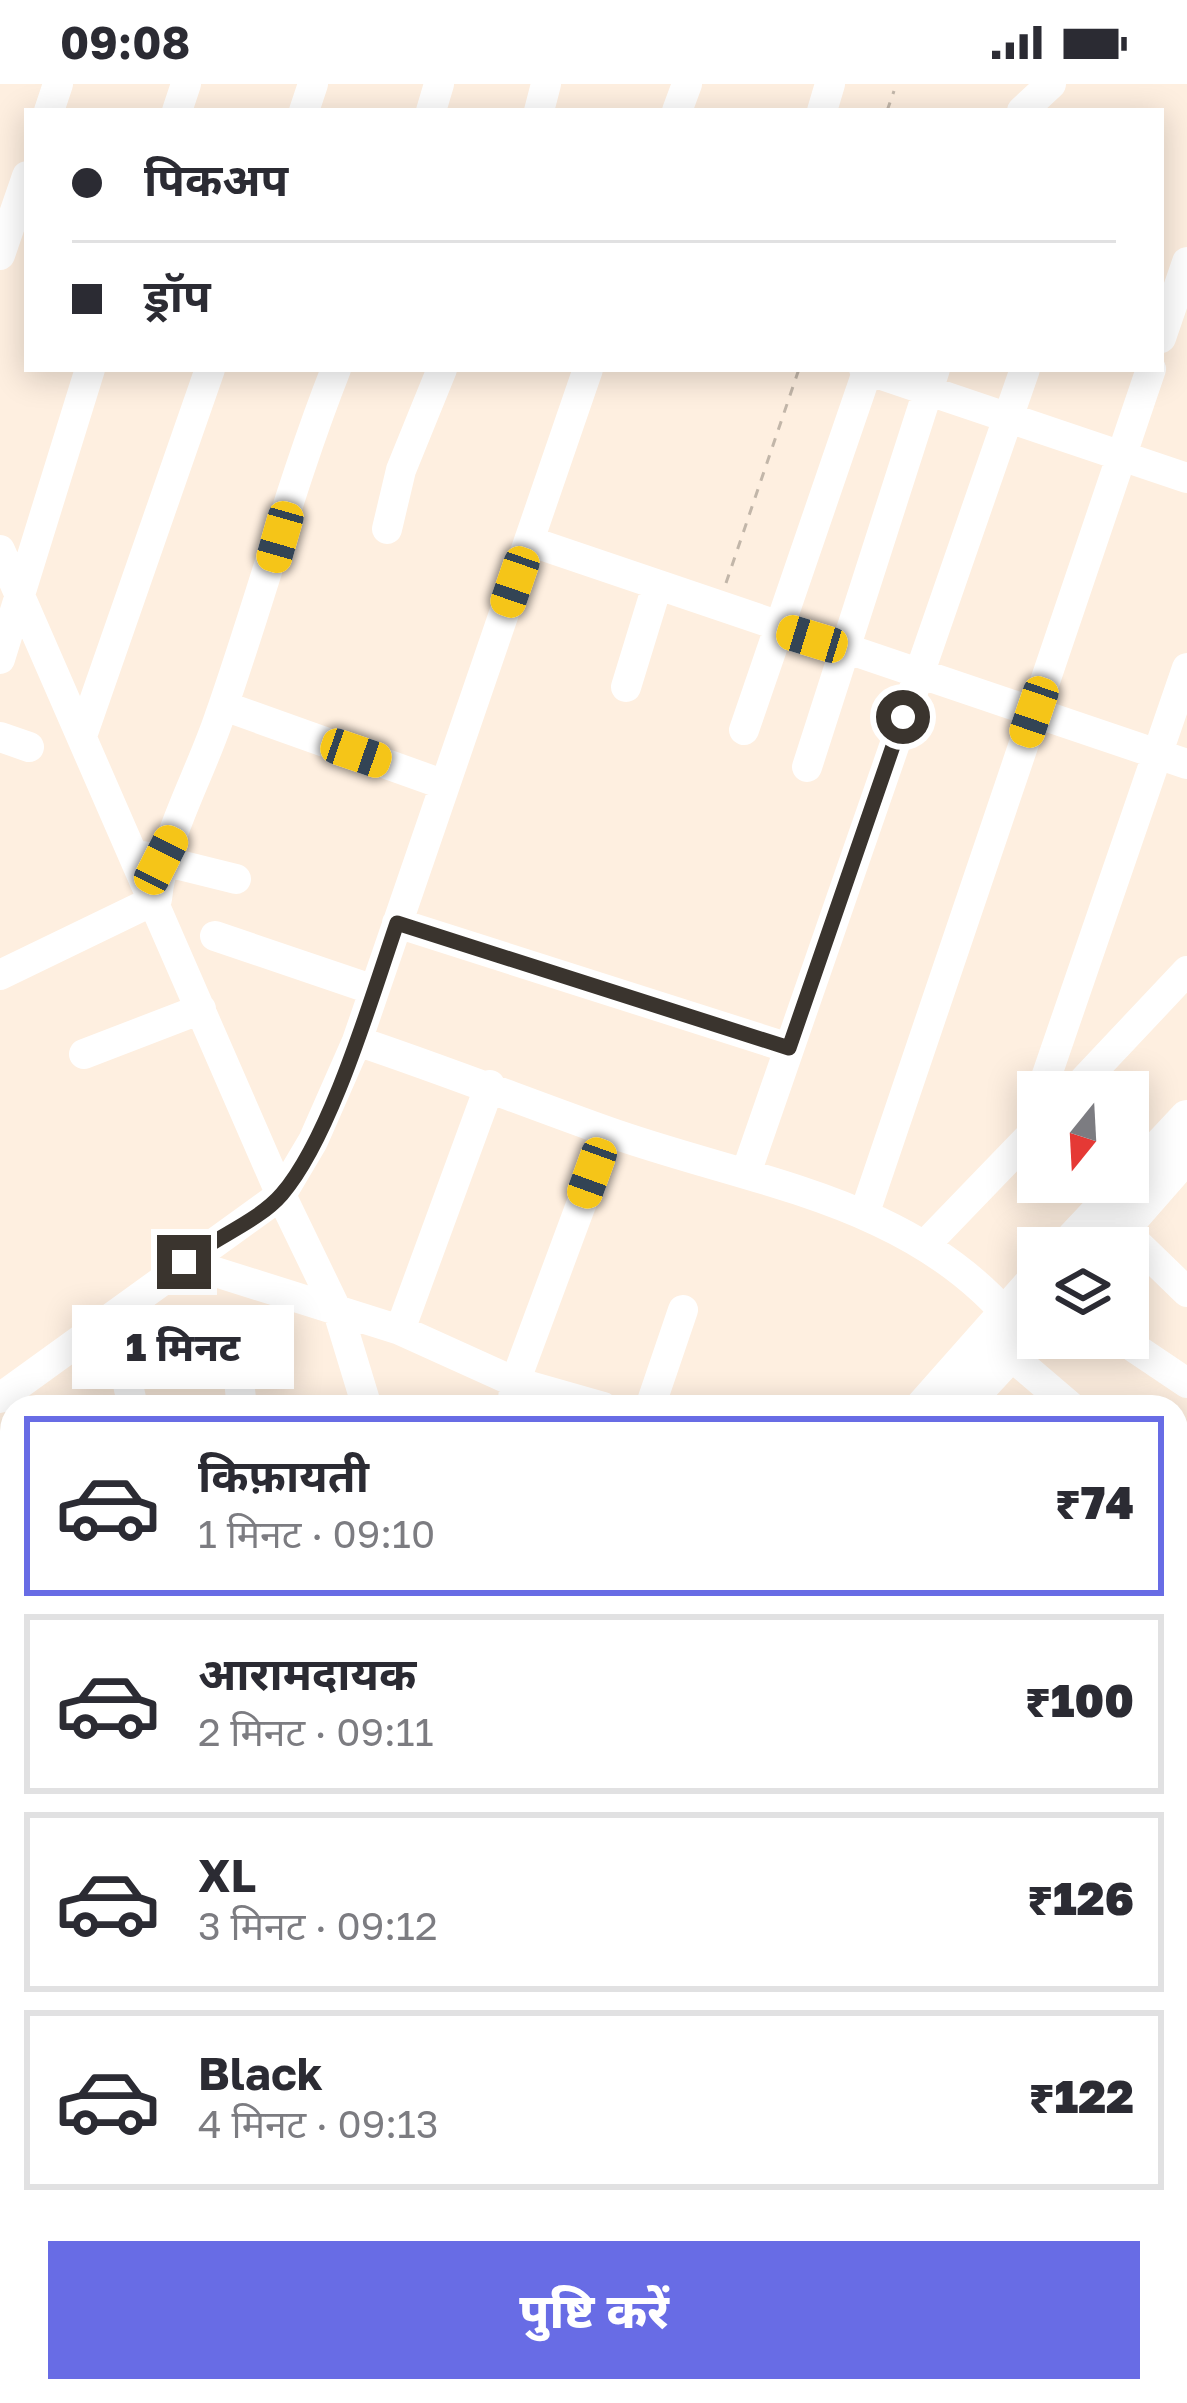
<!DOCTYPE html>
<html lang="hi">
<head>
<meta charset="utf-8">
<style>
	:root { --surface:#fff; --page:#f2f2f3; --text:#2b2b33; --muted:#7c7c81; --line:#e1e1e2; --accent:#686ce5 }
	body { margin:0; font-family:"Golos Text","Noto Sans Devanagari",sans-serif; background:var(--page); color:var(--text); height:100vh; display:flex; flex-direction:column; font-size:45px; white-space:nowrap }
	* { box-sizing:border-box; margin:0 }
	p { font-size:39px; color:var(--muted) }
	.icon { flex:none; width:66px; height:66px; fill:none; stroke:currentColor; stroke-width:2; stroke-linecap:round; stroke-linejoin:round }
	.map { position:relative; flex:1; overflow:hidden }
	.sheet { position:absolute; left:0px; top:1311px; width:1188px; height:1008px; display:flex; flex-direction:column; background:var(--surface); border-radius:36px 36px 0 0; box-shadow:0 6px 30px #0003 }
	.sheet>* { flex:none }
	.top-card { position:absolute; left:24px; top:24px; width:1140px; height:264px; border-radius:0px; box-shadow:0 6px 30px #0003; display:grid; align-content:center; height:264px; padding:0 48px; background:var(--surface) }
	.needle { width:78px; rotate:198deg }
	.controls { position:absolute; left:1017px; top:987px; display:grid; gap:24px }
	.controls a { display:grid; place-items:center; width:132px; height:132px; border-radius:0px; background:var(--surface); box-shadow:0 6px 30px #0003; font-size:60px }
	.end { position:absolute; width:54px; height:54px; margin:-27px; border:15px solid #3a342e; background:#fff; box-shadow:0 0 0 6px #fff }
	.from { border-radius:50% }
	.bubble { position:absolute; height:84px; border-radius:0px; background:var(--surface); box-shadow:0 6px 30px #0003; font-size:39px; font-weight:800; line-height:84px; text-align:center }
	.car { position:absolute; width:36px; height:72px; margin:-36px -18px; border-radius:15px; box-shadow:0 0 9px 3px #0007; background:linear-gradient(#f5c518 24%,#345 0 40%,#f5c518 0 76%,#345 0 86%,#f5c518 0) }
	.top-card b { display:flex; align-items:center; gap:42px; height:114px; font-size:45px }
	.top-card b+b { border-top:3px solid var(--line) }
	.top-card i { width:30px; height:30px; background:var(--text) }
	ul { padding:21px 0 0; list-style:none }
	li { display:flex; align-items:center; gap:36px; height:180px; margin:0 24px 18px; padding:0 24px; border:6px solid var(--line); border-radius:0px }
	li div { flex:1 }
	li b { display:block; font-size:45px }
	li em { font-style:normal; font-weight:800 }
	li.selected { border-color:var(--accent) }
	li>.icon { width:108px; height:108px; stroke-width:1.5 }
	.action { display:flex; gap:24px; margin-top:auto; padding:24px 48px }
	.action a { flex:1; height:138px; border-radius:0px; background:var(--accent); color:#fff; font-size:48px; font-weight:800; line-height:138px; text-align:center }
	.status { display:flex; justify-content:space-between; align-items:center; height:84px; padding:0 60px; background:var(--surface); direction:ltr }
	.status svg { height:33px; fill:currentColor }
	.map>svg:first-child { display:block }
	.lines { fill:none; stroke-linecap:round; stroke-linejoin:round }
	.path { stroke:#c2b6a9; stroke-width:3; stroke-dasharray:9 9; stroke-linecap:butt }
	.minor { stroke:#fff; stroke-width:30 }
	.major { stroke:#fff; stroke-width:36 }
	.route { stroke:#3a342e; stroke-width:15 }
</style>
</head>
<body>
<div class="status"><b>09:08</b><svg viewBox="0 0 49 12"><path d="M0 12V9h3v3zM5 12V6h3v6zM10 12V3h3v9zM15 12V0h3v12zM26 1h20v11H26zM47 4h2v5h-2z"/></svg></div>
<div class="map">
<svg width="1187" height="2319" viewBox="0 0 1187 2319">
	<rect width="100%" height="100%" fill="#feefe0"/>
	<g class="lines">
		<path class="path" d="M887,27L894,7
			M726,499L799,285"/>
		<path class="minor" d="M49,27L58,0
			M177,27L186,0
			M304,27L313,0
			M431,27L439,0
			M539,27L546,0
			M677,27L687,0
			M822,27L830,0
			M1022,27L1051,0
			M0,171L27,92
			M1161,254L1187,178
			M864,285L1187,394
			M387,445L401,386L442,285
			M529,457L1187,680
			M0,466L281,1111L339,1231L367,1323
			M0,575L90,285
			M626,603L657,502
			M224,622L445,701
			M744,646L868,285
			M83,649L210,285
			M0,653L29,663
			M807,683L935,285
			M143,772L236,795
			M397,839L789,964
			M215,852L374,906
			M0,891L157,815C163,755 199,693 219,634C260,518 291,399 336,285
			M357,957C441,985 522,1017 606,1047C751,1099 916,1115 1018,1244
			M84,970L201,925
			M1041,1008L1187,584
			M1073,1008L1187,887
			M746,1089L1025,285
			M865,1128L1151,285
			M1122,1145L1187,1208
			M926,1160L1038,1044
			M184,1178L400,1246L515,1298L603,1323
			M113,1234L133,1323
			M400,1246L490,1001
			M1120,1254L1187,1299
			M1009,1270L1071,1323
			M240,1306L242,1323
			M0,1314L281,1111L313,1057L357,957L588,285
			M512,1323L515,1298L608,1048
			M650,1323L683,1226
			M0,1484L12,1466
			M1176,1625L1187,1634
			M0,1738L12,1741
			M1176,1774L1187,1761
			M0,1926L12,1886
			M1176,1984L1187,1963
			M0,2196L12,2180
			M1180,2270L1187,2120
			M538,2309L1058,2316"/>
		<path class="major" d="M1128,1097L1187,1034
			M1065,1164L1127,1098
			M1105,1164L1187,1070
			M923,1323L1038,1193
			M961,1323L1038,1240
			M19,2319L30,2307
			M55,2319L66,2307"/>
	</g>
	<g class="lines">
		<path class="route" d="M184,1178C213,1154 258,1138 282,1110C331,1053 372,912 397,839L789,964L903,633"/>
	</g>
</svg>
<div class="controls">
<a><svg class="needle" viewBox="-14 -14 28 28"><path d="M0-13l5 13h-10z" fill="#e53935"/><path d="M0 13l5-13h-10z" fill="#7c7c81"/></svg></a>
<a><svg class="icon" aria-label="layers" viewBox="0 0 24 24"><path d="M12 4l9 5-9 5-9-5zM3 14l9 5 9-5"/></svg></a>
</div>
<i class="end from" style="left:903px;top:633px"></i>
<i class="end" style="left:184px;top:1178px"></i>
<div class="bubble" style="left:72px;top:1221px;width:222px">1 मिनट</div>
<i class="car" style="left:280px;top:453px;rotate:196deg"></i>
<i class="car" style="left:515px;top:498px;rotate:199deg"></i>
<i class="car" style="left:812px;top:555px;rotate:287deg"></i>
<i class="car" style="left:1034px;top:628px;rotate:199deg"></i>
<i class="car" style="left:356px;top:669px;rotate:109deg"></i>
<i class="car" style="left:161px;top:776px;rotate:27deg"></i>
<i class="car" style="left:592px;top:1089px;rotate:200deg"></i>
<div class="top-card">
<b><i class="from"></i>पिकअप</b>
<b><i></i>ड्रॉप</b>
</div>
<section class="sheet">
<ul>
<li class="selected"><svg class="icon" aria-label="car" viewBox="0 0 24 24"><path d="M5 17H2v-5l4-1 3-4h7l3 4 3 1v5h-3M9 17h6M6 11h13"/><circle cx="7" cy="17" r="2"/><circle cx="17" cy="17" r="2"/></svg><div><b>किफ़ायती</b><p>1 मिनट · 09:10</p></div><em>₹74</em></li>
<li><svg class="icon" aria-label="car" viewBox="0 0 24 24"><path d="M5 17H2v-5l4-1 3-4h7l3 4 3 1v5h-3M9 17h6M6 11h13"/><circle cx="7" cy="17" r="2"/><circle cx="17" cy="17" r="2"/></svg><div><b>आरामदायक</b><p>2 मिनट · 09:11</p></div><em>₹100</em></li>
<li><svg class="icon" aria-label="car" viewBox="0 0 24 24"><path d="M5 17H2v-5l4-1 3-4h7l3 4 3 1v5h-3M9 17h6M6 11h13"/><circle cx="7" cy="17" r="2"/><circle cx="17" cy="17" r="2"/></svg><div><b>XL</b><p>3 मिनट · 09:12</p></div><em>₹126</em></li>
<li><svg class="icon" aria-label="car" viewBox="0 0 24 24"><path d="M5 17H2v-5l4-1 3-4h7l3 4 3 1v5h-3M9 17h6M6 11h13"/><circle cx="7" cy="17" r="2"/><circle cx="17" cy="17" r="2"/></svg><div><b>Black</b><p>4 मिनट · 09:13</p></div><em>₹122</em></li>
</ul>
<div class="action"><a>पुष्टि करें</a></div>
</section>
</div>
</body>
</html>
